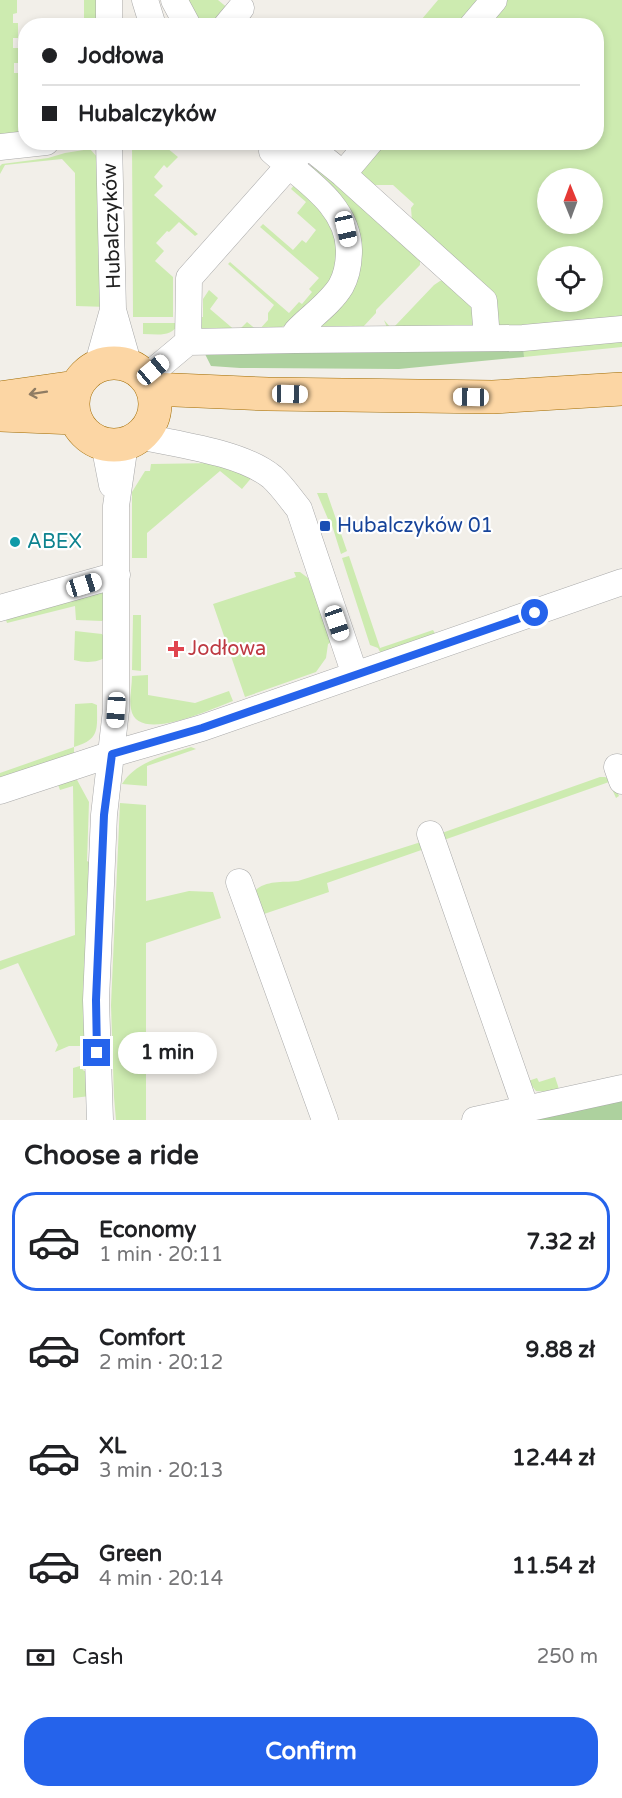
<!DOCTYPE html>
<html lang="en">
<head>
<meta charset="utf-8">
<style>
	:root { --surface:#fff; --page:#f2f2f2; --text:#202124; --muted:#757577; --line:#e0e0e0; --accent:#2563eb }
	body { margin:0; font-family:"Varela Round",sans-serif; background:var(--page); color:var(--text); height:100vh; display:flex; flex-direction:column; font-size:22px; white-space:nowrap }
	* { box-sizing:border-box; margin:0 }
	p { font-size:20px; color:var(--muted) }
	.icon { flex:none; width:33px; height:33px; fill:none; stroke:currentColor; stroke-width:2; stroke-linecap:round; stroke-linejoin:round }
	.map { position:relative; height:1120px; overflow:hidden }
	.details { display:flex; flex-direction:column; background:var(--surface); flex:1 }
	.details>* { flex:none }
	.guide { position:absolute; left:18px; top:18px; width:586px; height:132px; border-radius:24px; box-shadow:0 3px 9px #0003; display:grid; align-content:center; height:132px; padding:0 24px; background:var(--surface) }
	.needle { width:39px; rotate:359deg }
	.fabs { position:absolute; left:537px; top:168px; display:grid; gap:12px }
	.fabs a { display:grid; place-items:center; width:66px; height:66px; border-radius:50%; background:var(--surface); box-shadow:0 3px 9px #0003; font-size:30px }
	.end { position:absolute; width:27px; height:27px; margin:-14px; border:8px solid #2563eb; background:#fff; box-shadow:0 0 0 3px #fff }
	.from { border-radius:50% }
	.bubble { position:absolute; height:42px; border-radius:21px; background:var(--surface); box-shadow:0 3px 9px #0003; font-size:20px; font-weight:800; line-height:42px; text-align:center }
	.car { position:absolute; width:18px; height:36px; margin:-18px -9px; border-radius:8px; box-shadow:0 0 4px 2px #0007; background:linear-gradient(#fff 24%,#345 0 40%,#fff 0 76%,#345 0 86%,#fff 0) }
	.guide b { display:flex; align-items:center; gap:21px; height:57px; font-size:22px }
	.guide b+b { border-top:2px solid var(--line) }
	.guide i { width:15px; height:15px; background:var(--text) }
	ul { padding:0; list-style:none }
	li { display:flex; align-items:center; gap:18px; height:99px; margin:0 12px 9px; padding:0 12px; border:3px solid transparent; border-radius:24px }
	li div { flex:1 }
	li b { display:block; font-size:22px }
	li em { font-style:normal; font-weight:800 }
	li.current { border-color:var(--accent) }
	li>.icon { width:54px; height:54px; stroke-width:1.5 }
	h2 { padding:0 24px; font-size:27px; line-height:72px }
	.pay { display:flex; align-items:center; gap:15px; height:66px; padding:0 24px; font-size:22px }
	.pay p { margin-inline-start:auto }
	.primary-button { display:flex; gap:12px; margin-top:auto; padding:12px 24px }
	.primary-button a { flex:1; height:69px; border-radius:24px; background:var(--accent); color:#fff; font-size:24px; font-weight:800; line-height:69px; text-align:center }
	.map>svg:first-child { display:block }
	.grass { fill:#cdebb0; fill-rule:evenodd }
	.forest { fill:#add19e }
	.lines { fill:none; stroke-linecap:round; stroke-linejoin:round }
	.minor-casing { stroke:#a9a9a9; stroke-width:27 }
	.major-casing { stroke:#a06b00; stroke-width:34 }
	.minor { stroke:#fff; stroke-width:26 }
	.major { stroke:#fcd6a4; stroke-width:33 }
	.oneway { stroke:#8f7c63 }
	.route { stroke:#2563eb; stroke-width:8 }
	.transit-dot { fill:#1a4fb4; stroke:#fff; stroke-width:2 }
	.culture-dot { fill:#0f9aa8; stroke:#fff; stroke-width:2 }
	.health-dot { fill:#e0444e; stroke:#fff; stroke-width:2 }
	.labels { text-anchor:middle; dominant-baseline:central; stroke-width:4.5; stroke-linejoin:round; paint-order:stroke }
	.street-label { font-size:20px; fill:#222; stroke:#fff }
	.transit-label { font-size:20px; fill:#164399; stroke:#fff; text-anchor:start }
	.culture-label { font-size:20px; fill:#0d838f; stroke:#fff; text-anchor:start }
	.health-label { font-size:20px; fill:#be3a42; stroke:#fff; text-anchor:start }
</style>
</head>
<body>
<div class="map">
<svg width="622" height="1120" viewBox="0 0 622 1120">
	<rect width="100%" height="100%" fill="#f2efe9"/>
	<path class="grass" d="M0,0H17V13L13,14V23H18V38H13V48H19V63H14V73H18V132L0,135Z
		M84,0H98V21L75,26V23H84Z
		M182,0H218L229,9L216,25H197Z
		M438,0H486L464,25L416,26Z
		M503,0H622V323L506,332L412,221L411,208L414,204L393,185H373L361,174L360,168L380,143H412L414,145L417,142H597V26L481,25ZM548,178H592V224H548ZM548,256H592V302H548Z
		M132,143H161L178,157L167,168L164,165L154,177L163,186L154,195L198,234L195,236L179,222L169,232L167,231L156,243L164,251L155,261L173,277V317H133Z
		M90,149L98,158L108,307L76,306L75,173L62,159L5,165L0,174V166L2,164L48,158L65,153Z
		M313,165L420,254V265L376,310V313L363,327H319L351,278L310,167Z
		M294,185L338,226L335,283L286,325L270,332L208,333L199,328L197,317H203V299L209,290L218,298L210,309L237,332L247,322L258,331L268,320V313L274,305L228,264L230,262L289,313L299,302L302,304L312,292L309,289L319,278L260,227L263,224L293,250L302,240L306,243L316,230L297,213L306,202L291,189Z
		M445,280L474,304L475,323L469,330L389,333L384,320L391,328L394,327L434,285L440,281Z
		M143,323H179C171,338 158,334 143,334Z
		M622,335V347L524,357L523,343Z
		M216,463L253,476L242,489L220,471L147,533V558H132V492L145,471H150L151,464Z
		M317,493H327L347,551L341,554L330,519H328Z
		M349,556L380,648L433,630L436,635L382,656L378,648L370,645L342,558Z
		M294,572H300L308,578L332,642L328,644L326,658L316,672L245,697L213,604L296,577Z
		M107,587V616L102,621L76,620L75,606L7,623L4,614Z
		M133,615H141V671L132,670Z
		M75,631L102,634L108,642L107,656C99,663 85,663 74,660Z
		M148,675V695L195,703L229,691L233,701C213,708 137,745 131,709C129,699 132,686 132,676Z
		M92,703L97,705C97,730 100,739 74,747V756L0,781V773L74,747L75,704Z
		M191,747L196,749L147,766V786L122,784C136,761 167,755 191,747Z
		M600,777H605L613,781L619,796L616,798L609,782L441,841L439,834Z
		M76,778L89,802L87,861L92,864L86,1042L82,1046H69L55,1052L58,1045L18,963L0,970V961L75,935L73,786L60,790L57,782Z
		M120,803L146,805V901L189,891L213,892L221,918L146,943V1120H116L114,1097L111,1005Z
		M421,842L430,847L327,883L329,892L264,914L250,895C265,879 279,883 298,881Z
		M80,1066L84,1071H89L90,1096L73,1098V1068Z
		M555,1077L559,1089L547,1092L536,1091L528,1081L537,1078L539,1082Z"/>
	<path class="forest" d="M523,343L524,357L399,369L240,368L211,366L204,352Z
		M622,1099V1120H526Z"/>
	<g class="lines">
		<defs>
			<path id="minor" d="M109,0V26
				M145,0L153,26
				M174,0L188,26
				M226,26L241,8
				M472,26L494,0
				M0,147L46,142
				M343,174L370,142
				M113,310L129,366
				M295,340L523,338L622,329
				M188,342L189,278L307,145L343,174L484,301L487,338
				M97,367L113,310L109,142
				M145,378L188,342L295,340L296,332C310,317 330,304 341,286C347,275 349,262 349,250C348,204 303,179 272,151
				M140,436C179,445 241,452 272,477C282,486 290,498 299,509L355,675
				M104,444L112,485
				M0,608L117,575
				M617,767L622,781
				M0,791L112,754L202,728L622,582
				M430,834L526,1109
				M239,882L325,1120
				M100,1120L96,1000L104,815L116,710V506L125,444
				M475,1120L622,1088"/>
			<path id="major" d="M73 404a41 41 0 1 1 82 0a41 41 0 1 1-82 0Z
				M152,389L268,394L493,397L622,389
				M0,398L76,387
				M0,415L75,418"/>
		</defs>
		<use href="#minor" class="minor-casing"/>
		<use href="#major" class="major-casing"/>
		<use href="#minor" class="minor"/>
		<use href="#major" class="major"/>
	</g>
	<defs><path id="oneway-shaft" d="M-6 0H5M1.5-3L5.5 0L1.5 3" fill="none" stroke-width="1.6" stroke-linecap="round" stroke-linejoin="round" transform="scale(1.5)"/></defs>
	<use class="oneway" href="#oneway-shaft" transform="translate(38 393) rotate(171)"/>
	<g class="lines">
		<path class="route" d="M97,1053L96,1000L104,815L112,754L202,728L535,613"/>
	</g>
	<rect class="transit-dot" x="319" y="520" width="12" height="12" rx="3"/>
	<circle class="culture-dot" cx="15" cy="542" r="6"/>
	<path class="health-dot" d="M173 640h6v6h6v6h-6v6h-6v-6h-6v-6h6z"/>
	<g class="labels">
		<g class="street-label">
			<text transform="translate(112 226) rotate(-92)">Hubalczyków</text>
		</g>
		<g class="transit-label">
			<text x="337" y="526">Hubalczyków 01</text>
		</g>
		<g class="culture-label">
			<text x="27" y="542">ABEX</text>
		</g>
		<g class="health-label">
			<text x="188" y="649">Jodłowa</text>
		</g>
	</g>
</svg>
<div class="fabs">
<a><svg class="needle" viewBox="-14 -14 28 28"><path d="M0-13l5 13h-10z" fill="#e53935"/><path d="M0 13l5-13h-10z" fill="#757577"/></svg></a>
<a><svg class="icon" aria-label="locate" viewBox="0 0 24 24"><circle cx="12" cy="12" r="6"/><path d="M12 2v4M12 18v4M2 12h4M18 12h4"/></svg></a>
</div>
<i class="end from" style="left:535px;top:613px"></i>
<i class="end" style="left:97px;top:1053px"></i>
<div class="bubble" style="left:118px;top:1032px;width:99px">1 min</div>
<i class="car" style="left:346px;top:229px;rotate:167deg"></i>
<i class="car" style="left:153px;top:370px;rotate:50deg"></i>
<i class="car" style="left:290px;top:394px;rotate:91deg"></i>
<i class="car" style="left:471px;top:397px;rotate:271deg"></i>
<i class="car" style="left:84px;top:585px;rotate:73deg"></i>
<i class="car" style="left:337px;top:623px;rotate:161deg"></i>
<i class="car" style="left:116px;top:710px;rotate:184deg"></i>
<div class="guide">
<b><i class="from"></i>Jodłowa</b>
<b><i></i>Hubalczyków</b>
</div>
</div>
<section class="details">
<h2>Choose a ride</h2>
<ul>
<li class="current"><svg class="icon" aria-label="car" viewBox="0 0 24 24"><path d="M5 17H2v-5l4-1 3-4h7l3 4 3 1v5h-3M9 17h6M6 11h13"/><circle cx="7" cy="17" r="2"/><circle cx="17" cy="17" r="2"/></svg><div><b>Economy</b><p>1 min · 20:11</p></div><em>7.32 zł</em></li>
<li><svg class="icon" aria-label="car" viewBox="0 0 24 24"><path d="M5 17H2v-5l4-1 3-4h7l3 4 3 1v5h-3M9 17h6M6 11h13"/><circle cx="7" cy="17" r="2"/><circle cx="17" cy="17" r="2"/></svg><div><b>Comfort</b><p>2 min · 20:12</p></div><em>9.88 zł</em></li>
<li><svg class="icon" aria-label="car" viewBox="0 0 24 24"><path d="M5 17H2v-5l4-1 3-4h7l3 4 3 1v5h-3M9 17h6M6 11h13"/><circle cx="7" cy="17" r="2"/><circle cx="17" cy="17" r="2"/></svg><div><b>XL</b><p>3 min · 20:13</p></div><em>12.44 zł</em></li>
<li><svg class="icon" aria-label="car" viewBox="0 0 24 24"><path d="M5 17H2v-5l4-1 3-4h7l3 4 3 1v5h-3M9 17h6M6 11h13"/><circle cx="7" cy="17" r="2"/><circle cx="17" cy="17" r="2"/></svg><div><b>Green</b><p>4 min · 20:14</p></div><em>11.54 zł</em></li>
</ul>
<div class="pay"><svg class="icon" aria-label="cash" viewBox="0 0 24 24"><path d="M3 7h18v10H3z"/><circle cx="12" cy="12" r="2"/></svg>Cash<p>250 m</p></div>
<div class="primary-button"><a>Confirm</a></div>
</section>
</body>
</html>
